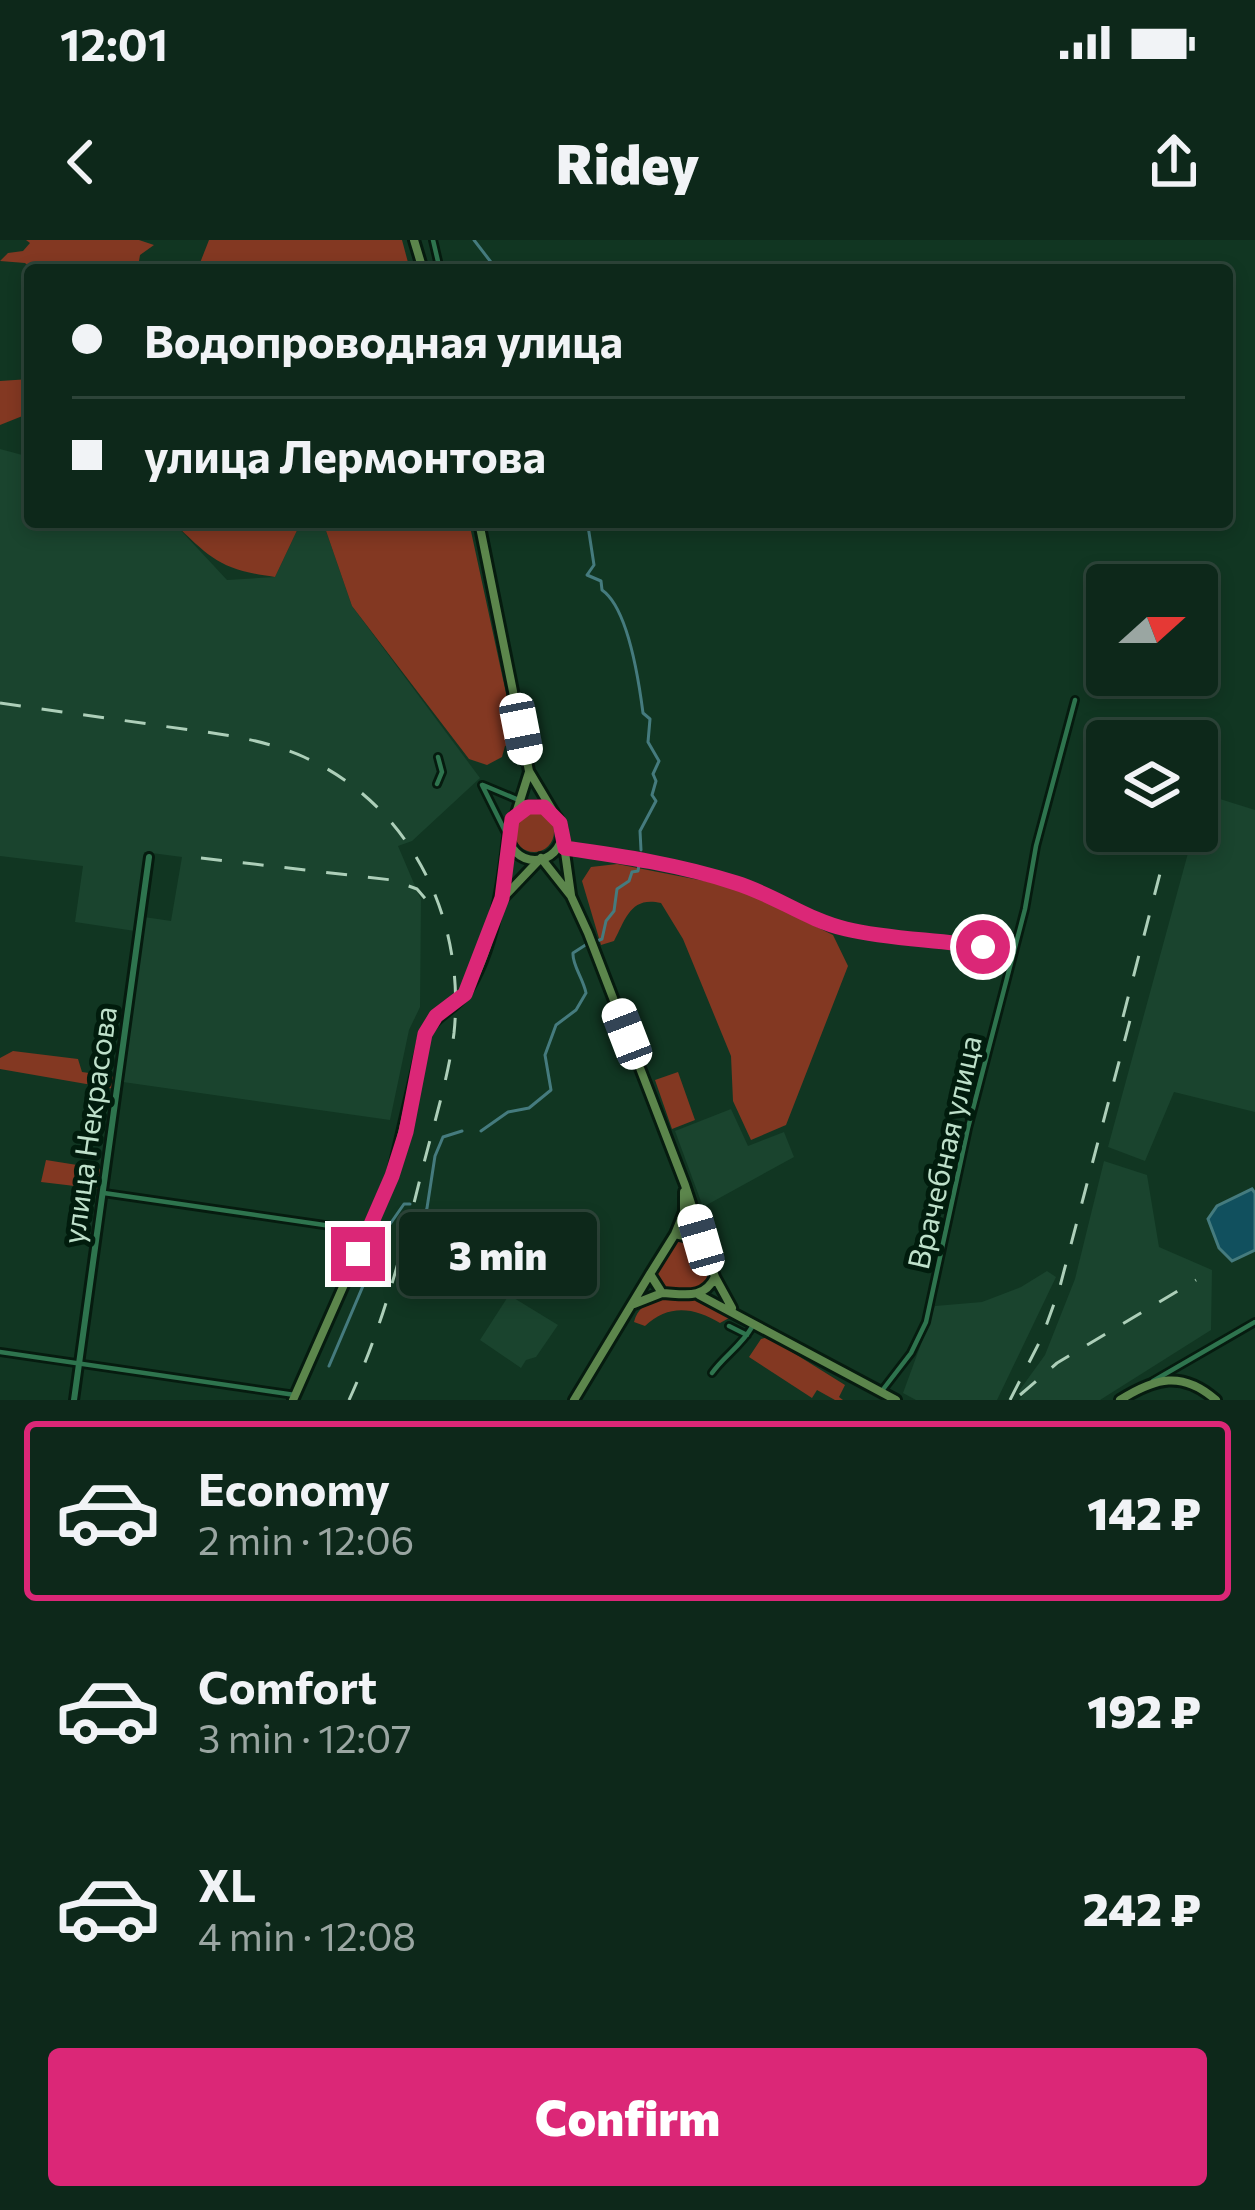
<!DOCTYPE html>
<html lang="en">
<head>
<meta charset="utf-8">
<style>
	:root { --surface:#0d281a; --page:#1b3427; --text:#f1f3f6; --muted:#9aa6a2; --line:#2d4439; --accent:#db2777 }
	body { margin:0; font-family:Commissioner,sans-serif; background:var(--page); color:var(--text); height:100vh; display:flex; flex-direction:column; font-size:45px; white-space:nowrap }
	* { box-sizing:border-box; margin:0 }
	p { font-size:39px; color:var(--muted) }
	.icon { flex:none; width:66px; height:66px; fill:none; stroke:currentColor; stroke-width:2; stroke-linecap:round; stroke-linejoin:round }
	.map { position:relative; height:1160px; overflow:hidden }
	.drawer { display:flex; flex-direction:column; background:var(--surface); flex:1 }
	.drawer>* { flex:none }
	.banner { position:absolute; left:24px; top:24px; width:1209px; height:264px; border-radius:12px; box-shadow:0 6px 18px #0003,0 0 0 3px var(--line); display:grid; align-content:center; height:264px; padding:0 48px; background:var(--surface) }
	.needle { width:78px; rotate:69deg }
	.controls { position:absolute; left:1086px; top:324px; display:grid; gap:24px }
	.controls a { display:grid; place-items:center; width:132px; height:132px; border-radius:12px; background:var(--surface); box-shadow:0 6px 18px #0003,0 0 0 3px var(--line); font-size:60px }
	.end { position:absolute; width:54px; height:54px; margin:-27px; border:15px solid #db2777; background:#fff; box-shadow:0 0 0 6px #fff }
	.from { border-radius:50% }
	.bubble { position:absolute; height:84px; border-radius:12px; background:var(--surface); box-shadow:0 6px 18px #0003,0 0 0 3px var(--line); font-size:39px; font-weight:800; line-height:84px; text-align:center }
	.car { position:absolute; width:36px; height:72px; margin:-36px -18px; border-radius:15px; box-shadow:0 0 9px 3px #0007; background:linear-gradient(#fff 24%,#345 0 40%,#fff 0 76%,#345 0 86%,#fff 0) }
	.banner b { display:flex; align-items:center; gap:42px; height:114px; font-size:45px }
	.banner b+b { border-top:3px solid var(--line) }
	.banner i { width:30px; height:30px; background:var(--text) }
	ul { padding:21px 0 0; list-style:none }
	li { display:flex; align-items:center; gap:36px; height:180px; margin:0 24px 18px; padding:0 24px; border:6px solid transparent; border-radius:12px }
	li div { flex:1 }
	li b { display:block; font-size:45px }
	li em { font-style:normal; font-weight:800 }
	li.on { border-color:var(--accent) }
	li>.icon { width:108px; height:108px; stroke-width:1.5 }
	.button { display:flex; gap:24px; margin-top:auto; padding:24px 48px }
	.button a { flex:1; height:138px; border-radius:12px; background:var(--accent); color:#fff; font-size:48px; font-weight:800; line-height:138px; text-align:center }
	.status { display:flex; justify-content:space-between; align-items:center; height:84px; padding:0 60px; background:var(--surface); direction:ltr }
	.status svg { height:33px; fill:currentColor }
	header { display:flex; justify-content:space-between; align-items:center; height:156px; padding:0 48px; background:var(--surface); font-size:54px; font-weight:800 }
	.map>svg:first-child { display:block }
	.built { fill:#1a442e }
	.green { fill:#833822 }
	.water { fill:#11505e; stroke:#457b7e; stroke-width:3 }
	.lines { fill:none; stroke-linecap:round; stroke-linejoin:round }
	.stream { stroke:#457b7e; stroke-width:3 }
	.minor-casing { stroke:#061b0f; stroke-width:10 }
	.tertiary-casing { stroke:#061b0f; stroke-width:12 }
	.secondary-casing { stroke:#061b0f; stroke-width:14 }
	.minor { stroke:#2e744e; stroke-width:4.5 }
	.tertiary { stroke:#2e744e; stroke-width:6 }
	.secondary { stroke:#5c864c; stroke-width:8 }
	.rail { stroke:#adcfb9; stroke-width:3; stroke-dasharray:21 21; stroke-linecap:butt }
	.route { stroke:#db2777; stroke-width:15 }
	.labels { text-anchor:middle; dominant-baseline:central; stroke-width:10; stroke-linejoin:round; paint-order:stroke }
	.street-label { font-size:30px; fill:#bee0ca; stroke:#011c0d }
</style>
</head>
<body>
<div class="status"><b>12:01</b><svg viewBox="0 0 49 12"><path d="M0 12V9h3v3zM5 12V6h3v6zM10 12V3h3v9zM15 12V0h3v12zM26 1h20v11H26zM47 4h2v5h-2z"/></svg></div>
<header><svg class="icon" aria-label="back" viewBox="0 0 24 24"><path d="M15 5l-7 7 7 7"/></svg>Ridey<svg class="icon" aria-label="share" viewBox="0 0 24 24"><path d="M12 15V3M7 8l5-5 5 5M5 13v7h14v-7"/></svg></header>
<div class="map">
<svg width="1255" height="1160" viewBox="0 0 1255 1160">
	<rect width="100%" height="100%" fill="#113622"/>
	<path class="built" d="M0,209L30,217V282H173L227,340L275,337L301,282H323L352,366L480,538L412,601L398,606L421,660L420,767L409,790L390,880L123,842L144,677L171,681L182,617L144,612L135,691L75,682L83,626L0,616Z
		M1204,554L1255,570V872L1174,852L1145,921L1108,907L1194,591H1197Z
		M731,869L748,906L784,892L794,917L703,967L675,891Z
		M1104,921L1147,935L1159,1007L1212,1030L1211,1090L1100,1160H1019L1023,1155L1019,1151L1045,1115L1075,1039Z
		M1047,1031L1056,1037L997,1160H916L903,1153L935,1066L982,1062L1021,1047Z
		M509,1055L558,1085L536,1117L526,1120L521,1128L480,1100Z"/>
	<path class="green" d="M26,0H139L154,5L140,15L139,21H145L141,30H33L25,23L0,21L8,13L23,11L30,3Z
		M209,0H402L410,30H191L200,23Z
		M30,139V173L0,185V141Z
		M173,282H301L275,337C221,330 211,319 173,282Z
		M323,282H469L515,495L517,504L505,506L502,517L487,525L469,519L352,366Z
		M514 592a20 20 0 1 1 40 0a20 20 0 1 1-40 0Z
		M617,624L735,647L833,695L848,726L786,885L751,900L733,861L731,816L683,699L661,663C631,656 626,678 614,701L601,705L582,641L591,627Z
		M13,811L78,819L82,832L117,837L115,849L0,829V818Z
		M678,832L695,880L672,889L655,840Z
		M46,920L102,929L100,949L41,942Z
		M687,998L699,1003C713,1043 713,1053 666,1049L657,1034C662,1020 671,1001 687,998Z
		M689,1056H698L727,1073L729,1078L720,1083C694,1067 668,1064 645,1086L634,1082C641,1056 667,1060 689,1056Z
		M768,1097L845,1145L839,1157L843,1160H835L817,1150L812,1158L749,1117L761,1099Z"/>
	<path class="water" d="M1252,949L1255,953V1010L1232,1021L1219,1008L1208,979L1217,966Z"/>
	<g class="lines">
		<path class="stream" d="M474,0L497,30
			M583,282L588,286L594,325L587,335L601,341L602,350C628,368 639,442 643,473L650,479L648,502L659,521L653,534L656,541L652,555L656,561L640,591L641,610
			M597,701L602,699L606,681L614,671L617,649L629,641L632,632L638,631L639,625
			M481,891L508,872L529,868L551,850L545,815L556,785L576,770L586,753C583,738 572,725 573,713L587,704
			M407,1038L427,968L435,916L443,897L462,891
			M329,1126L388,987L404,964H410"/>
		<defs>
			<path id="minor" d="M433,0L440,30
				M437,544L442,532L438,517
				M482,545L508,597
				M483,545L533,566
				M565,608C622,616 682,625 737,643C775,656 808,681 847,690C901,701 957,702 1012,712
				M104,953L331,986
				M729,1086L747,1095
				M0,1112L295,1155
				M712,1133C724,1116 741,1106 752,1087
				M1153,1141L1255,1082
				M881,1152L911,1113L926,1082L968,888L1025,669L1036,606L1075,460"/>
			<path id="tertiary" d="M74,1160L149,617"/>
			<path id="secondary" d="M414,0L423,30
				M479,282L529,531L557,578
				M508 593a27 27 0 1 1 54 0a27 27 0 1 1-54 0Z
				M517,570L529,532
				M563,598L571,655
				M502,659L541,618L571,656L588,693L685,945L715,1037C704,1060 684,1054 662,1053L650,1034L675,994L701,1000
				M675,994L684,972V952
				M715,1037L732,1068
				M699,1055L896,1160
				M634,1064L662,1053
				M293,1160L392,936L425,794C435,775 453,770 465,753C493,713 503,644 508,597
				M574,1160L650,1034
				M1120,1160C1155,1138 1182,1130 1216,1160"/>
		</defs>
		<use href="#minor" class="minor-casing"/>
		<use href="#tertiary" class="tertiary-casing"/>
		<use href="#secondary" class="secondary-casing"/>
		<use href="#minor" class="minor"/>
		<use href="#tertiary" class="tertiary"/>
		<use href="#secondary" class="secondary"/>
		<path class="rail" d="M0,463C54,471 108,478 162,486C211,493 259,497 304,517C411,565 466,679 454,793C448,841 432,889 421,935C402,1012 382,1088 349,1160
			M201,618L392,640L417,649L436,671
			M1123,777L1171,591
			M1020,1155L1057,1123L1196,1040
			M1010,1160L1042,1097L1059,1050L1134,765"/>
	</g>
	<g class="lines">
		<path class="route" d="M358,1014L392,936L406,892L425,794L436,776L465,754L502,658L512,579L528,567H544L560,583L565,608C622,616 681,625 736,643C775,655 807,680 846,689C891,700 938,699 983,707"/>
	</g>
	<g class="labels">
		<g class="street-label">
			<text transform="translate(88 885) rotate(-82)">улица Некрасова</text>
			<text transform="translate(943 912) rotate(-77)">Врачебная улица</text>
		</g>
	</g>
</svg>
<div class="controls">
<a><svg class="needle" viewBox="-14 -14 28 28"><path d="M0-13l5 13h-10z" fill="#e53935"/><path d="M0 13l5-13h-10z" fill="#9aa6a2"/></svg></a>
<a><svg class="icon" aria-label="layers" viewBox="0 0 24 24"><path d="M12 4l9 5-9 5-9-5zM3 14l9 5 9-5"/></svg></a>
</div>
<i class="end from" style="left:983px;top:707px"></i>
<i class="end" style="left:358px;top:1014px"></i>
<div class="bubble" style="left:399px;top:972px;width:198px">3 min</div>
<i class="car" style="left:521px;top:489px;rotate:169deg"></i>
<i class="car" style="left:627px;top:794px;rotate:339deg"></i>
<i class="car" style="left:701px;top:1000px;rotate:344deg"></i>
<div class="banner">
<b><i class="from"></i>Водопроводная улица</b>
<b><i></i>улица Лермонтова</b>
</div>
</div>
<section class="drawer">
<ul>
<li class="on"><svg class="icon" aria-label="car" viewBox="0 0 24 24"><path d="M5 17H2v-5l4-1 3-4h7l3 4 3 1v5h-3M9 17h6M6 11h13"/><circle cx="7" cy="17" r="2"/><circle cx="17" cy="17" r="2"/></svg><div><b>Economy</b><p>2 min · 12:06</p></div><em>142 ₽</em></li>
<li><svg class="icon" aria-label="car" viewBox="0 0 24 24"><path d="M5 17H2v-5l4-1 3-4h7l3 4 3 1v5h-3M9 17h6M6 11h13"/><circle cx="7" cy="17" r="2"/><circle cx="17" cy="17" r="2"/></svg><div><b>Comfort</b><p>3 min · 12:07</p></div><em>192 ₽</em></li>
<li><svg class="icon" aria-label="car" viewBox="0 0 24 24"><path d="M5 17H2v-5l4-1 3-4h7l3 4 3 1v5h-3M9 17h6M6 11h13"/><circle cx="7" cy="17" r="2"/><circle cx="17" cy="17" r="2"/></svg><div><b>XL</b><p>4 min · 12:08</p></div><em>242 ₽</em></li>
</ul>
<div class="button"><a>Confirm</a></div>
</section>
</body>
</html>
